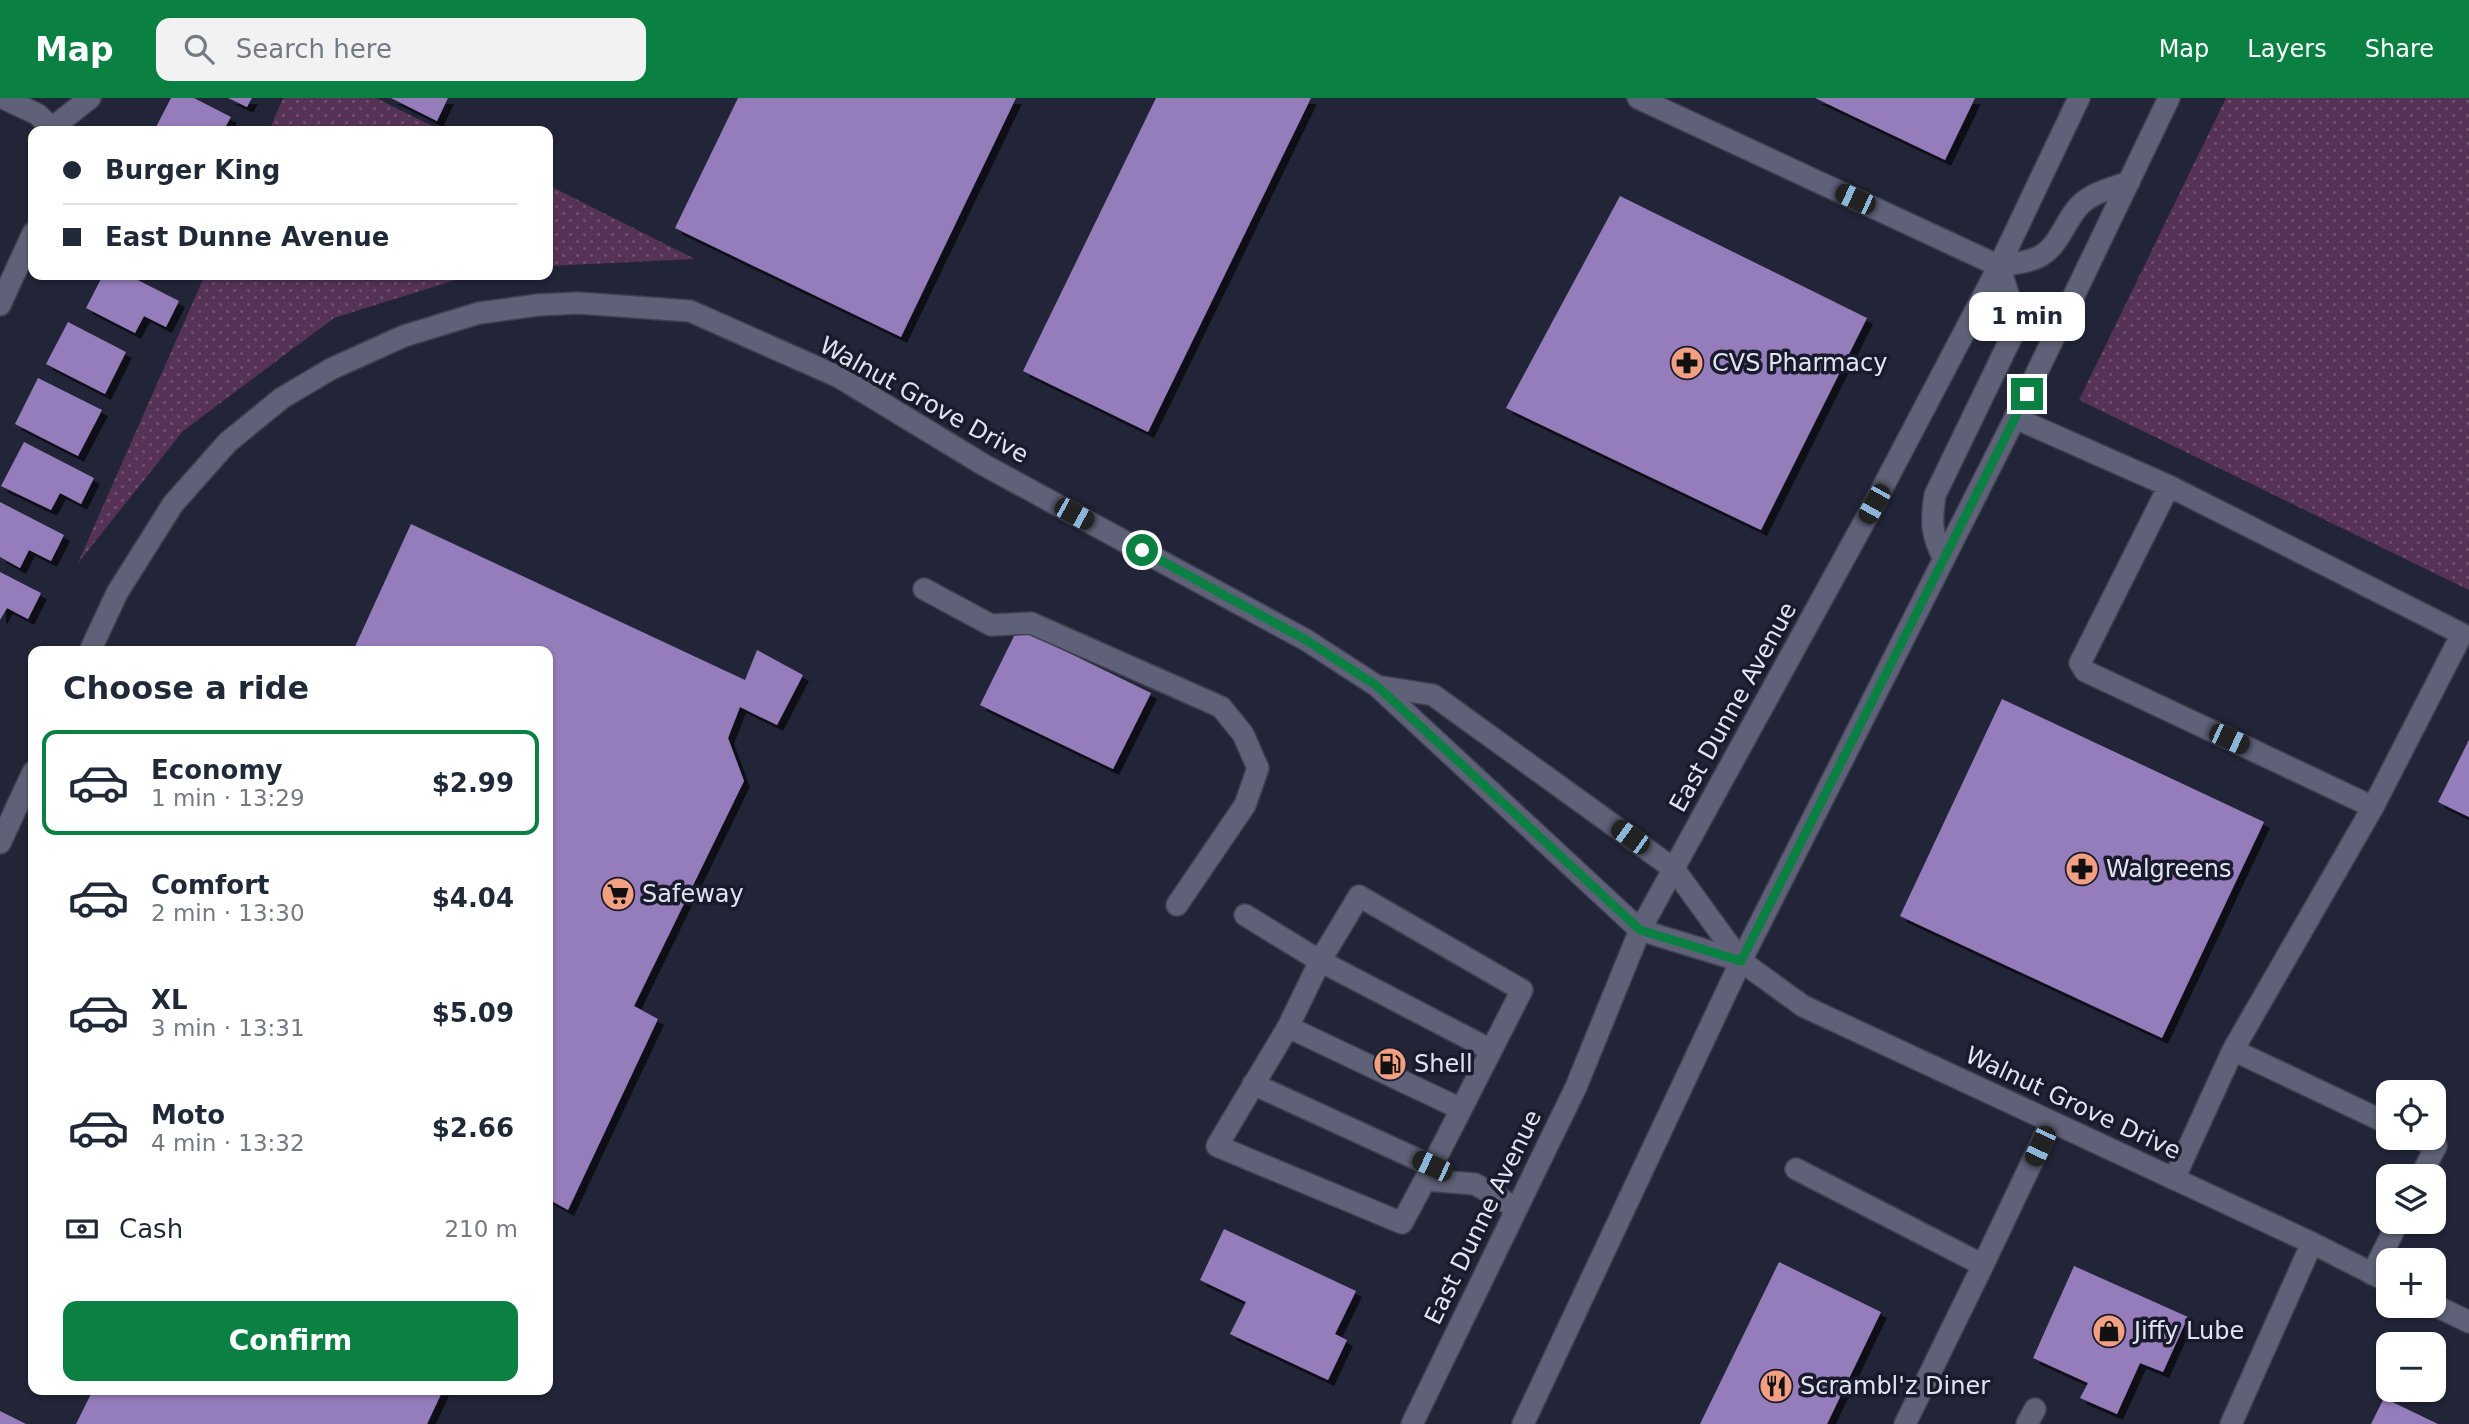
<!DOCTYPE html>
<html lang="en">
<head>
<meta charset="utf-8">
<style>
	:root { --surface:#fff; --page:#f2f2f3; --text:#1f2937; --muted:#747a83; --line:#e0e1e3; --accent:#0b8043 }
	body { margin:0; font-family:"DejaVu Sans",sans-serif; background:var(--page); color:var(--text); height:100vh; display:flex; flex-direction:column; font-size:26px; white-space:nowrap }
	* { box-sizing:border-box; margin:0 }
	p { font-size:23px; color:var(--muted) }
	.icon { flex:none; width:38px; height:38px; fill:none; stroke:currentColor; stroke-width:2; stroke-linecap:round; stroke-linejoin:round }
	.map { position:relative; flex:1; overflow:hidden }
	.side { position:absolute; left:28px; top:548px; width:525px; height:749px; display:flex; flex-direction:column; background:var(--surface); border-radius:14px; box-shadow:0 2px 5px #0004 }
	.side>* { flex:none }
	.hud { position:absolute; left:28px; top:28px; width:525px; height:154px; border-radius:14px; box-shadow:0 2px 5px #0004; display:grid; align-content:center; height:154px; padding:0 35px; background:var(--surface) }
	.controls { position:absolute; left:2376px; top:982px; display:grid; gap:14px }
	.controls a { display:grid; place-items:center; width:70px; height:70px; border-radius:14px; background:var(--surface); box-shadow:0 2px 5px #0004; font-size:35px }
	.end { position:absolute; width:32px; height:32px; margin:-16px; border:9px solid #0b8043; background:#fff; box-shadow:0 0 0 4px #fff }
	.from { border-radius:50% }
	.bubble { position:absolute; height:49px; border-radius:14px; background:var(--surface); box-shadow:0 2px 5px #0004; font-size:23px; font-weight:600; line-height:49px; text-align:center }
	.car { position:absolute; width:21px; height:42px; margin:-21px -10px; border-radius:9px; box-shadow:0 0 5px 2px #0007; background:linear-gradient(#222 24%,#8ab4d8 0 40%,#222 0 76%,#8ab4d8 0 86%,#222 0) }
	.hud b { display:flex; align-items:center; gap:24px; height:66px; font-size:26px }
	.hud b+b { border-top:2px solid var(--line) }
	.hud i { width:18px; height:18px; background:var(--text) }
	ul { padding:0; list-style:none }
	li { display:flex; align-items:center; gap:21px; height:105px; margin:0 14px 10px; padding:0 21px; border:4px solid transparent; border-radius:14px }
	li div { flex:1 }
	li b { display:block; font-size:26px }
	li em { font-style:normal; font-weight:600 }
	li.current { border-color:var(--accent) }
	li>.icon { width:63px; height:63px; stroke-width:1.5 }
	h2 { padding:0 35px; font-size:32px; line-height:84px }
	.pay { display:flex; align-items:center; gap:18px; height:77px; padding:0 35px; font-size:26px }
	.pay p { margin-inline-start:auto }
	.cta { display:flex; gap:14px; margin-top:auto; padding:14px 35px }
	.cta a { flex:1; height:80px; border-radius:14px; background:var(--accent); color:#fff; font-size:28px; font-weight:600; line-height:80px; text-align:center }
	header { display:flex; align-items:center; gap:42px; box-sizing:border-box; height:98px; padding:0 35px; background:var(--accent); color:#fff }
	header strong { font-size:33px }
	nav { display:flex; gap:38px; margin-inline-start:auto; font-size:24px }
	.search { width:490px; height:63px; background:var(--page); display:flex; align-items:center; gap:18px; box-sizing:border-box; padding:0 24px; border-radius:14px; color:var(--muted); font-size:26px }
	.map>svg:first-child { display:block }
	.grass { fill:url(#grass-dots) }
	.building { fill:#957cba; filter:url(#shadow) }
	.lines { fill:none; stroke-linecap:round; stroke-linejoin:round }
	.lane-casing { stroke:#3f4151; stroke-width:24 }
	.street-casing { stroke:#3f4151; stroke-width:24 }
	.secondary-casing { stroke:#3f4151; stroke-width:24 }
	.lane { stroke:#5e6177; stroke-width:21 }
	.street { stroke:#5e6177; stroke-width:21 }
	.secondary { stroke:#5e6177; stroke-width:21 }
	.route { stroke:#0b8043; stroke-width:9 }
	.labels { text-anchor:middle; dominant-baseline:central; stroke-width:7; stroke-linejoin:round; paint-order:stroke }
	.poi-label { font-size:24px; fill:#e2e4f1; stroke:#191b2d; text-anchor:start }
	.street-label { font-size:24px; fill:#e2e4f1; stroke:#191b2d }
</style>
</head>
<body>
<header>
<strong>Map</strong>
<div class="search"><svg class="icon" aria-label="search" viewBox="0 0 24 24"><circle cx="10" cy="10" r="6"/><path d="M15 15l6 6"/></svg>Search here</div>
<nav><a>Map</a><a>Layers</a><a>Share</a></nav>
</header>
<div class="map">
<svg width="2469" height="1326" viewBox="0 0 2469 1326">
	<defs>
		<pattern id="grass-dots" width="8" height="8" patternUnits="userSpaceOnUse" patternTransform="scale(1.75)"><rect width="8" height="8" fill="#563256"/><path d="M2 2h.1M6 6h.1" fill="none" stroke="#6e506f" stroke-width="1.8" stroke-linecap="round"/></pattern>
		<filter id="shadow"><feDropShadow dx="6" dy="6" stdDeviation="0" flood-color="#0009"/></filter>
	</defs>
	<rect width="100%" height="100%" fill="#222538"/>
	<path class="grass" d="M283,0H376L442,33H269Z
		M2226,0H2469V492L2079,302Z
		M548,87L695,161L548,168Z
		M205,177H471L334,220L183,333L78,465Z"/>
	<path class="building" d="M171,0H194L231,19L223,33H154Z
		M228,0H252L247,9Z
		M391,0H448L437,23Z
		M738,0H1016L901,239L675,130Z
		M1156,0H1311L1148,334L1023,273Z
		M1815,0H1975L1945,62Z
		M1620,98L1867,220L1761,432L1506,310Z
		M103,177H128L179,203L166,229L144,218L135,235L86,210Z
		M68,224L126,254L105,296L46,266Z
		M38,280L102,312L78,358L15,326Z
		M24,344L94,380L81,406L60,395L51,412L1,388Z
		M0,404L64,437L51,463L29,452L20,470L0,459Z
		M411,426L745,582L757,552L803,577L777,627L740,609L728,640L744,683L634,908L658,921L568,1112L548,1101V553H353Z
		M0,474L41,495L28,521L7,510L0,522Z
		M1018,530L1151,595L1113,671L980,607Z
		M2002,601L2264,724L2162,940L1900,818Z
		M2469,642V719L2438,704Z
		M1224,1131L1356,1193L1335,1236L1347,1242L1328,1282L1230,1236L1246,1204L1200,1182Z
		M1779,1164L1881,1214L1827,1326H1700Z
		M2074,1168L2188,1219L2163,1274L2140,1265L2117,1316L2080,1300L2088,1285L2033,1260Z
		M93,1292H443L427,1326H76Z
		M2384,1300L2438,1326H2371Z
		M0,1313L26,1326H0Z"/>
	<g class="lines">
		<defs>
			<path id="lane" d="M2015,320L2169,388L2080,565L2085,573L2373,709L2233,952
				M2169,388L2462,536L2373,709
				M924,491L991,527L1031,525L1221,609L1243,636L1258,670L1245,707L1177,807
				M1245,817L1320,863L1491,952
				M1288,929L1461,1011
				M1253,986L1432,1068
				M2418,1040L2436,1048L2421,1078
				M1796,1071L1983,1167L1905,1326
				M2174,1081L2233,952L2389,1026
				M1425,1082L1402,1125L1217,1048L1288,929L1320,863L1359,798L1522,892L1425,1082L1475,1086L1516,1110
				M1983,1167L2051,1024
				M2372,1176L2398,1124
				M2027,1326L2035,1311"/>
			<path id="street" d="M3,0L37,16L52,30
				M1638,0L1999,168
				M53,33L52,30L90,0
				M0,207L33,135
				M90,553L117,495L173,406L228,344L282,300L331,271L404,238L479,215L538,207L578,205L690,213L839,279L984,367L1306,542L1377,588L1640,832L1741,863
				M1377,588L1433,597L1674,771L1741,863L1803,908L2312,1145L2389,1184
				M0,745L33,674
				M2434,1207L2469,1224
				M2231,1326L2312,1145"/>
			<path id="secondary" d="M1944,461C1931,436 1931,424 1935,397L2012,238C2015,212 2007,192 1999,168C2011,166 2025,165 2036,160C2059,151 2064,123 2080,107C2093,94 2113,90 2129,84
				M1412,1326L1576,989L1640,832L1874,406L1999,168L2079,0
				M1523,1326L1741,863L2015,320L2169,0"/>
		</defs>
		<use href="#lane" class="lane-casing"/>
		<use href="#street" class="street-casing"/>
		<use href="#secondary" class="secondary-casing"/>
		<use href="#lane" class="lane"/>
		<use href="#street" class="street"/>
		<use href="#secondary" class="secondary"/>
	</g>
	<g class="lines">
		<path class="route" d="M1142,452L1306,542L1377,588L1640,832L1741,863L2027,296"/>
	</g>
	<defs>
		<symbol id="pharmacy-disc" viewBox="-11 -11 22 22"><circle r="9.5" fill="#f3a082" stroke="#191b2d"/><path d="M-2-6h4v4h4v4h-4v4h-4v-4h-4v-4h4Z" fill="#111"/></symbol>
		<symbol id="supermarket-disc" viewBox="-11 -11 22 22"><circle r="9.5" fill="#f3a082" stroke="#191b2d"/><path d="M-6-5.5h2.5l.6 2H6L4.5 2H-2.5L-4.4-4H-6ZM-1.5 3.2a1.3 1.3 0 1 0 .1 0ZM3 3.2a1.3 1.3 0 1 0 .1 0Z" fill="#111"/></symbol>
		<symbol id="fuel-disc" viewBox="-11 -11 22 22"><circle r="9.5" fill="#f3a082" stroke="#191b2d"/><path d="M-5.5-6h7V0h2V4h1.3V-2.5L3-4.5l.8-.8L6-3V5H2.5V1h-1V6h-7ZM-4.2-4.7v3.2H.2V-4.7Z" fill="#111"/></symbol>
		<symbol id="shop-disc" viewBox="-11 -11 22 22"><circle r="9.5" fill="#f3a082" stroke="#191b2d"/><path d="M-5-2.5h2.3a2.7 3.5 0 0 1 5.4 0H5L5.5 6h-11ZM-1.5-2.5h3a1.5 2.3 0 0 0-3 0Z" fill="#111"/></symbol>
		<symbol id="restaurant-disc" viewBox="-11 -11 22 22"><circle r="9.5" fill="#f3a082" stroke="#191b2d"/><path d="M-5-6h1v4h1v-4h1v4h1v-4h1v5L-1.5 .5V6h-2V.5L-5-1ZM5-6V6H3V1.5H1.5Q1.5-4 5-6Z" fill="#111"/></symbol>
	</defs>
	<g fill-rule="evenodd">
		<use href="#pharmacy-disc" x="1668" y="246" width="38" height="38"/>
		<use href="#pharmacy-disc" x="2063" y="752" width="38" height="38"/>
		<use href="#supermarket-disc" x="599" y="777" width="38" height="38"/>
		<use href="#fuel-disc" x="1371" y="947" width="38" height="38"/>
		<use href="#shop-disc" x="2090" y="1214" width="38" height="38"/>
		<use href="#restaurant-disc" x="1757" y="1269" width="38" height="38"/>
	</g>
	<g class="labels">
		<g class="poi-label">
			<text x="1712" y="265">CVS Pharmacy</text>
			<text x="2106" y="771">Walgreens</text>
			<text x="642" y="796">Safeway</text>
			<text x="1414" y="966">Shell</text>
			<text x="2134" y="1233">Jiffy Lube</text>
			<text x="1800" y="1288">Scrambl'z Diner</text>
		</g>
		<g class="street-label">
			<text transform="translate(924 302) rotate(29)">Walnut Grove Drive</text>
			<text transform="translate(1733 609) rotate(-61)">East Dunne Avenue</text>
			<text transform="translate(2073 1005) rotate(25)">Walnut Grove Drive</text>
			<text transform="translate(1483 1119) rotate(-64)">East Dunne Avenue</text>
		</g>
	</g>
</svg>
<div class="controls">
<a><svg class="icon" aria-label="locate" viewBox="0 0 24 24"><circle cx="12" cy="12" r="6"/><path d="M12 2v4M12 18v4M2 12h4M18 12h4"/></svg></a>
<a><svg class="icon" aria-label="layers" viewBox="0 0 24 24"><path d="M12 4l9 5-9 5-9-5zM3 14l9 5 9-5"/></svg></a>
<a>+</a>
<a>−</a>
</div>
<i class="end from" style="left:1142px;top:452px"></i>
<i class="end" style="left:2027px;top:296px"></i>
<div class="bubble" style="left:1969px;top:194px;width:116px">1 min</div>
<i class="car" style="left:1855px;top:101px;rotate:295deg"></i>
<i class="car" style="left:1874px;top:406px;rotate:209deg"></i>
<i class="car" style="left:1074px;top:416px;rotate:119deg"></i>
<i class="car" style="left:2229px;top:641px;rotate:115deg"></i>
<i class="car" style="left:1630px;top:739px;rotate:306deg"></i>
<i class="car" style="left:2040px;top:1048px;rotate:205deg"></i>
<i class="car" style="left:1432px;top:1068px;rotate:295deg"></i>
<div class="hud">
<b><i class="from"></i>Burger King</b>
<b><i></i>East Dunne Avenue</b>
</div>
<section class="side">
<h2>Choose a ride</h2>
<ul>
<li class="current"><svg class="icon" aria-label="car" viewBox="0 0 24 24"><path d="M5 17H2v-5l4-1 3-4h7l3 4 3 1v5h-3M9 17h6M6 11h13"/><circle cx="7" cy="17" r="2"/><circle cx="17" cy="17" r="2"/></svg><div><b>Economy</b><p>1 min · 13:29</p></div><em>$2.99</em></li>
<li><svg class="icon" aria-label="car" viewBox="0 0 24 24"><path d="M5 17H2v-5l4-1 3-4h7l3 4 3 1v5h-3M9 17h6M6 11h13"/><circle cx="7" cy="17" r="2"/><circle cx="17" cy="17" r="2"/></svg><div><b>Comfort</b><p>2 min · 13:30</p></div><em>$4.04</em></li>
<li><svg class="icon" aria-label="car" viewBox="0 0 24 24"><path d="M5 17H2v-5l4-1 3-4h7l3 4 3 1v5h-3M9 17h6M6 11h13"/><circle cx="7" cy="17" r="2"/><circle cx="17" cy="17" r="2"/></svg><div><b>XL</b><p>3 min · 13:31</p></div><em>$5.09</em></li>
<li><svg class="icon" aria-label="car" viewBox="0 0 24 24"><path d="M5 17H2v-5l4-1 3-4h7l3 4 3 1v5h-3M9 17h6M6 11h13"/><circle cx="7" cy="17" r="2"/><circle cx="17" cy="17" r="2"/></svg><div><b>Moto</b><p>4 min · 13:32</p></div><em>$2.66</em></li>
</ul>
<div class="pay"><svg class="icon" aria-label="cash" viewBox="0 0 24 24"><path d="M3 7h18v10H3z"/><circle cx="12" cy="12" r="2"/></svg>Cash<p>210 m</p></div>
<div class="cta"><a>Confirm</a></div>
</section>
</div>
</body>
</html>
